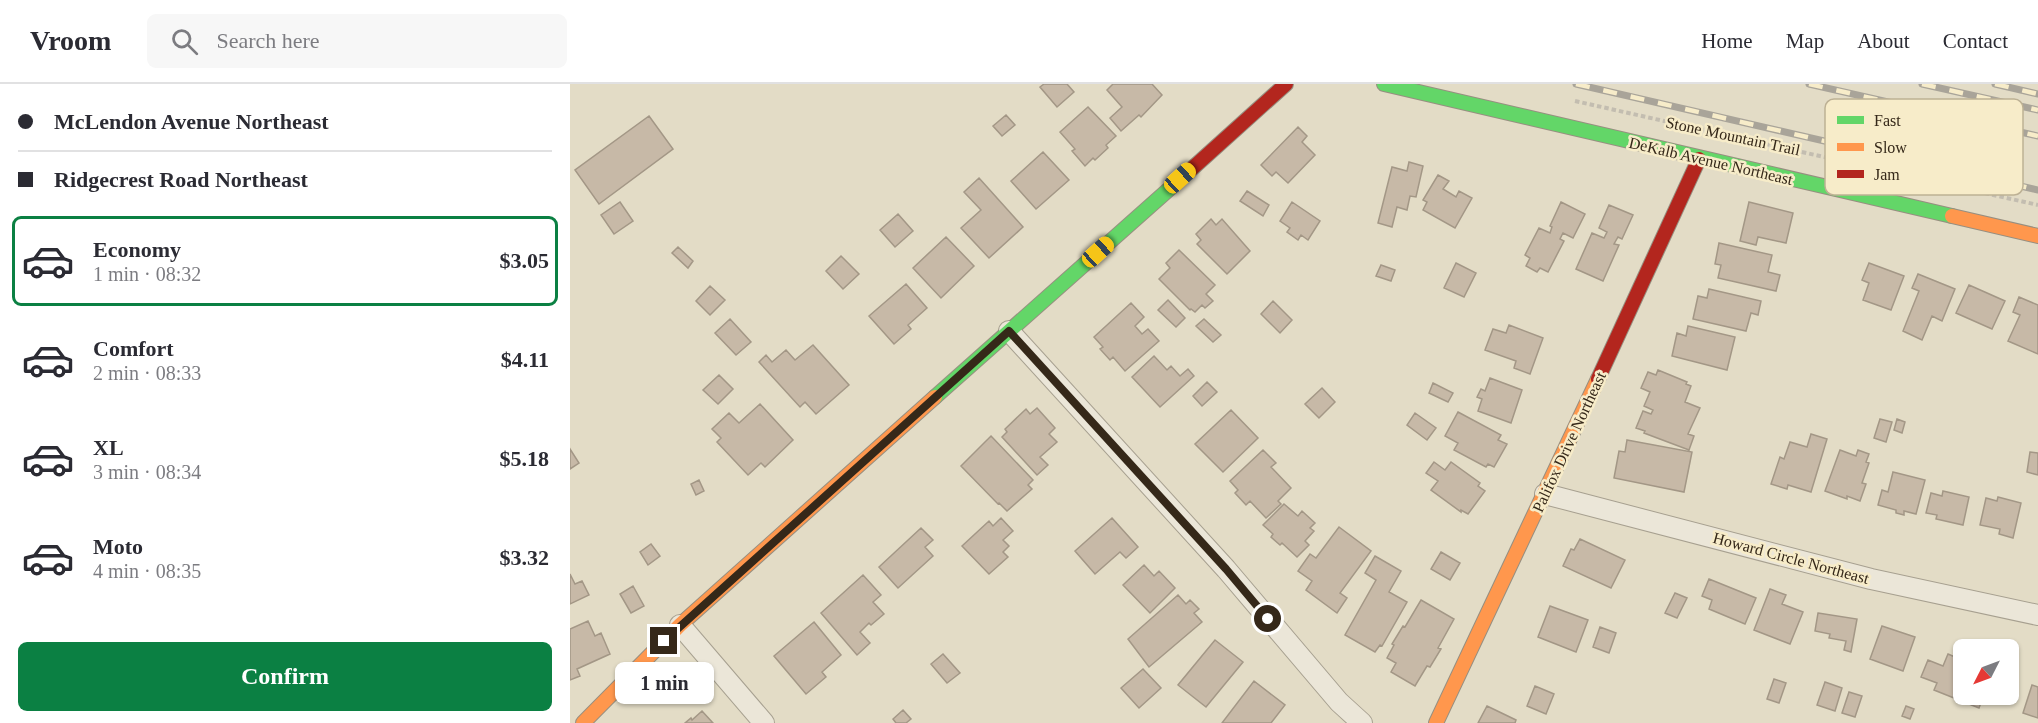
<!DOCTYPE html>
<html lang="en">
<head>
<meta charset="utf-8">
<style>
	:root { --surface:#fff; --page:#f7f7f7; --text:#2b2b33; --muted:#7c7c81; --line:#e1e1e2; --accent:#0b8043 }
	body { margin:0; font-family:Georgia,serif; background:var(--page); color:var(--text); height:100vh; display:flex; flex-direction:column; font-size:22px; white-space:nowrap }
	* { box-sizing:border-box; margin:0 }
	p { font-size:20px; color:var(--muted) }
	.icon { flex:none; width:33px; height:33px; fill:none; stroke:currentColor; stroke-width:2; stroke-linecap:round; stroke-linejoin:round }
	.map { position:relative; flex:1; overflow:hidden }
	.side { display:flex; flex-direction:column; background:var(--surface); width:570px }
	.side>* { flex:none }
	.hud { display:grid; align-content:center; height:132px; padding:0 18px; background:var(--surface) }
	.needle { width:39px; rotate:228deg }
	.tools { position:absolute; left:1383px; top:555px; display:grid; gap:12px }
	.tools a { display:grid; place-items:center; width:66px; height:66px; border-radius:9px; background:var(--surface); box-shadow:0 2px 4px #0004; font-size:30px }
	.end { position:absolute; width:27px; height:27px; margin:-14px; border:8px solid #352819; background:#fff; box-shadow:0 0 0 3px #fff }
	.from { border-radius:50% }
	.bubble { position:absolute; height:42px; border-radius:9px; background:var(--surface); box-shadow:0 2px 4px #0004; font-size:20px; font-weight:800; line-height:42px; text-align:center }
	.car { position:absolute; width:18px; height:36px; margin:-18px -9px; border-radius:8px; box-shadow:0 0 4px 2px #0007; background:linear-gradient(#f5c518 24%,#345 0 40%,#f5c518 0 76%,#345 0 86%,#f5c518 0) }
	.hud b { display:flex; align-items:center; gap:21px; height:57px; font-size:22px }
	.hud b+b { border-top:2px solid var(--line) }
	.hud i { width:15px; height:15px; background:var(--text) }
	ul { padding:0; list-style:none }
	li { display:flex; align-items:center; gap:18px; height:90px; margin:0 12px 9px; padding:0 6px; border:3px solid transparent; border-radius:9px }
	li div { flex:1 }
	li b { display:block; font-size:22px }
	li em { font-style:normal; font-weight:800 }
	li.active { border-color:var(--accent) }
	li>.icon { width:54px; height:54px; stroke-width:1.5 }
	.action { display:flex; gap:12px; margin-top:auto; padding:12px 18px }
	.action a { flex:1; height:69px; border-radius:9px; background:var(--accent); color:#fff; font-size:24px; font-weight:800; line-height:69px; text-align:center }
	header { display:flex; align-items:center; gap:36px; box-sizing:border-box; height:84px; padding:0 30px; background:var(--surface); border-bottom:2px solid var(--line) }
	header strong { font-size:28px }
	nav { display:flex; gap:33px; margin-inline-start:auto; font-size:21px }
	.search { width:420px; height:54px; background:var(--page); display:flex; align-items:center; gap:15px; box-sizing:border-box; padding:0 21px; border-radius:9px; color:var(--muted); font-size:22px }
	main { display:flex; flex:1; min-height:0 }
	.map>svg:first-child { display:block }
	.building { fill:#c7b9a7; stroke:#a39786; stroke-width:1.5 }
	.lines { fill:none; stroke-linecap:round; stroke-linejoin:round }
	.street-casing { stroke:#a7a090; stroke-width:22 }
	.fast-casing { stroke:#978f80; stroke-width:16 }
	.slow-casing { stroke:#978f80; stroke-width:16 }
	.jam-casing { stroke:#978f80; stroke-width:16 }
	.path { stroke:#c3bdb0; stroke-width:4; stroke-dasharray:4.5 3; stroke-linecap:butt }
	.street { stroke:#ebe6d8; stroke-width:20 }
	.fast { stroke:#63d668; stroke-width:14 }
	.slow { stroke:#ff974d; stroke-width:14 }
	.jam { stroke:#b3261e; stroke-width:14 }
	.rail-casing { stroke:#a9a499; stroke-width:7 }
	.rail { stroke:#f7ecc9; stroke-width:4.5; stroke-dasharray:14; stroke-linecap:butt }
	.route { stroke:#352819; stroke-width:8 }
	.labels { text-anchor:middle; dominant-baseline:central; stroke-width:5; stroke-linejoin:round; paint-order:stroke }
	.street-label { font-size:16px; fill:#352819; stroke:#f7ecc9 }
	.key { fill:#f7ecc9; stroke:#bdb194; stroke-width:1.5 }
	.key-label { font-size:16px; fill:#352819 }
</style>
</head>
<body>
<header>
<strong>Vroom</strong>
<div class="search"><svg class="icon" aria-label="search" viewBox="0 0 24 24"><circle cx="10" cy="10" r="6"/><path d="M15 15l6 6"/></svg>Search here</div>
<nav><a>Home</a><a>Map</a><a>About</a><a>Contact</a></nav>
</header>
<main>
<section class="side">
<div class="hud">
<b><i class="from"></i>McLendon Avenue Northeast</b>
<b><i></i>Ridgecrest Road Northeast</b>
</div>
<ul>
<li class="active"><svg class="icon" aria-label="car" viewBox="0 0 24 24"><path d="M5 17H2v-5l4-1 3-4h7l3 4 3 1v5h-3M9 17h6M6 11h13"/><circle cx="7" cy="17" r="2"/><circle cx="17" cy="17" r="2"/></svg><div><b>Economy</b><p>1 min · 08:32</p></div><em>$3.05</em></li>
<li><svg class="icon" aria-label="car" viewBox="0 0 24 24"><path d="M5 17H2v-5l4-1 3-4h7l3 4 3 1v5h-3M9 17h6M6 11h13"/><circle cx="7" cy="17" r="2"/><circle cx="17" cy="17" r="2"/></svg><div><b>Comfort</b><p>2 min · 08:33</p></div><em>$4.11</em></li>
<li><svg class="icon" aria-label="car" viewBox="0 0 24 24"><path d="M5 17H2v-5l4-1 3-4h7l3 4 3 1v5h-3M9 17h6M6 11h13"/><circle cx="7" cy="17" r="2"/><circle cx="17" cy="17" r="2"/></svg><div><b>XL</b><p>3 min · 08:34</p></div><em>$5.18</em></li>
<li><svg class="icon" aria-label="car" viewBox="0 0 24 24"><path d="M5 17H2v-5l4-1 3-4h7l3 4 3 1v5h-3M9 17h6M6 11h13"/><circle cx="7" cy="17" r="2"/><circle cx="17" cy="17" r="2"/></svg><div><b>Moto</b><p>4 min · 08:35</p></div><em>$3.32</em></li>
</ul>
<div class="action"><a>Confirm</a></div>
</section>
<div class="map">
<svg width="1468" height="639" viewBox="0 0 1468 639">
	<rect width="100%" height="100%" fill="#e3dcc6"/>
	<path class="building" d="M474,0H497L504,8L487,23L470,3Z
		M543,0H582L592,11L571,33L569,31L551,47L540,34L552,23L537,6Z
		M518,23L546,52L536,61L538,64L525,76L523,74L515,82L502,67L505,65L490,48Z
		M436,31L445,41L432,52L423,42Z
		M79,32L103,65L29,120L5,86Z
		M728,43L737,52L732,58L745,71L718,99L706,88L702,92L691,81Z
		M473,68L499,96L466,125L441,97Z
		M839,78L853,82L846,113L840,112L837,126L827,123L822,143L808,139L822,83L837,87Z
		M868,91L879,97L873,105L886,113L889,107L902,114L885,144L853,126L857,118L853,116Z
		M409,94L453,143L419,174L391,144L411,126L394,108Z
		M677,107L699,121L693,132L670,117Z
		M50,118L63,137L44,150L31,131Z
		M722,118L750,137L738,156L731,151L728,156L717,148L720,144L710,137Z
		M991,118L1015,130L1003,154L993,149L990,155L994,157L978,188L970,184L967,188L956,182L960,174L955,171L969,144L980,149L982,143L980,142Z
		M1179,118L1223,129L1216,159L1188,153L1186,161L1170,157Z
		M1039,121L1063,131L1052,155L1048,153L1044,160L1049,161L1033,197L1006,185L1022,149L1034,154L1037,148L1029,144Z
		M328,130L343,147L325,163L310,146Z
		M641,135L646,141L652,135L680,167L657,190L627,160L631,156L626,150Z
		M376,153L404,182L371,214L343,184Z
		M1149,159L1202,171L1198,188L1210,191L1206,207L1148,194L1151,181L1145,180Z
		M108,163L123,177L118,184L102,169Z
		M609,166L645,201L636,210L643,217L635,224L632,221L625,228L621,225L620,226L589,195L600,184L596,179Z
		M271,172L289,190L273,205L256,187Z
		M886,179L906,189L894,213L874,204Z
		M1299,179L1334,192L1321,226L1293,216L1299,199L1292,196Z
		M811,181L825,186L821,197L806,192Z
		M1348,190L1385,205L1372,237L1362,232L1352,256L1333,247L1349,207L1342,204Z
		M336,200L357,224L338,241L341,245L324,260L299,232Z
		M1399,201L1435,217L1422,245L1386,229Z
		M140,202L155,216L140,231L126,217Z
		M1139,205L1191,217L1188,231L1181,229L1176,247L1123,235L1128,212L1137,214Z
		M1449,213L1468,221V270L1438,257L1450,231L1443,228Z
		M598,216L615,234L606,243L588,226Z
		M703,217L722,236L710,249L691,230Z
		M561,219L574,233L565,242L572,250L578,245L589,257L555,287L543,273L540,276L530,265L533,263L524,253Z
		M160,235L181,258L166,271L145,249Z
		M634,235L651,251L643,258L626,242Z
		M939,241L973,254L960,290L944,284L946,277L915,266L923,245L936,249Z
		M1118,242L1165,253L1157,286L1102,272L1107,249L1116,252Z
		M243,261L279,301L246,330L235,318L230,323L189,278L196,271L202,278L216,266L225,276Z
		M584,272L597,286L601,282L610,292L618,285L624,292L590,323L562,293Z
		M1088,286L1117,298L1116,300L1121,302L1115,318L1130,324L1118,350L1124,352L1119,366L1074,349L1075,347L1066,344L1073,327L1081,330L1083,326L1074,322L1080,308L1071,304L1078,288L1086,291Z
		M149,291L163,305L148,320L133,306Z
		M920,294L952,306L941,339L908,327L912,315L907,313L911,305L915,307Z
		M637,298L647,308L632,322L623,312Z
		M863,299L883,309L878,318L859,309Z
		M752,304L765,318L749,334L735,320Z
		M190,320L223,356L195,383L191,379L178,391L147,358L151,354L142,345L159,329L169,339Z
		M467,324L485,344L479,350L487,358L470,373L478,381L467,391L432,353L437,348L435,345L456,325L460,330Z
		M661,326L688,354L653,388L625,360Z
		M888,328L931,351L928,356L937,360L924,383L918,380L916,383L884,366L888,359L875,352Z
		M845,329L866,344L857,356L837,341Z
		M1310,335L1322,338L1316,358L1304,354Z
		M1327,335L1335,338L1332,349L1324,346Z
		M1241,350L1257,355L1241,408L1218,401L1217,405L1201,400L1210,373L1214,375L1220,358L1237,363Z
		M421,352L463,396L458,401L462,405L437,427L429,419L428,420L391,382Z
		M1057,356L1122,368L1114,408L1044,394L1049,367L1055,368Z
		M0,365L9,379L0,385Z
		M693,366L706,379L701,383L721,404L708,417L711,420L696,434L680,417L676,421L665,409L668,406L660,397Z
		M1270,366L1286,372L1288,366L1299,370L1296,378L1299,379L1292,399L1296,400L1290,417L1277,412V415L1255,407Z
		M1460,368L1468,369V391L1457,388Z
		M864,378L875,386L881,378L910,399L908,402L915,407L898,430L891,426V428L861,406L868,397L856,389Z
		M1323,388L1355,396L1346,430L1334,427V431L1326,429V426L1308,421L1312,406L1318,408Z
		M129,396L134,407L126,411L121,400Z
		M1373,407L1399,413L1393,441L1366,435L1367,431L1356,429L1361,409L1372,412Z
		M1428,413L1451,419L1443,454L1429,450L1430,445L1410,441L1416,414L1427,417Z
		M714,420L728,432L732,427L745,439L740,444L744,447L735,457L739,461L727,473L712,459L710,461L701,453L703,450L693,441Z
		M431,434L443,447L433,456L439,462L433,468L438,473L419,490L392,462L419,437L423,442Z
		M542,434L568,463L556,474L550,468L525,490L505,467Z
		M769,443L801,467L770,509L777,514L767,529L736,506L742,497L728,487L740,470L746,474Z
		M351,444L363,456L355,463L363,472L328,504L309,483Z
		M1010,455L1055,476L1041,504L993,482L1001,465L1004,466Z
		M81,460L90,472L78,481L70,468Z
		M871,468L890,479L880,496L861,485Z
		M805,472L831,487L819,508L837,518L812,562L810,561L805,568L775,551L806,496L795,489Z
		M574,481L584,492L589,487L605,504L580,529L553,501Z
		M0,490L5,500L12,497L19,511L0,520Z
		M293,491L311,511L303,518L314,530L301,541L299,539L290,548L300,559L287,571L251,529Z
		M1139,495L1186,514L1175,540L1139,525L1142,516L1132,512Z
		M63,502L74,522L61,529L50,510Z
		M1200,505L1216,511L1212,520L1233,528L1220,560L1184,546Z
		M1105,509L1117,514L1107,534L1095,529Z
		M608,511L616,520L620,516L629,525L624,529L632,538L579,583L558,555Z
		M851,516L884,535L868,564L871,565L860,583L857,582L845,602L821,588L826,579L817,574L824,561L822,560L833,542L835,543Z
		M980,522L1018,536L1006,568L968,553Z
		M1248,529L1287,535L1281,568L1274,566L1276,557L1259,554L1260,550L1245,547Z
		M18,537L25,552L31,549L40,570L7,585L10,592L0,596V545Z
		M244,538L271,571L252,588L256,593L236,610L204,572Z
		M1312,542L1345,553L1333,587L1300,575Z
		M1030,543L1046,549L1039,569L1023,563Z
		M645,556L673,578L636,623L608,601Z
		M373,570L390,589L377,599L361,580Z
		M1378,570L1392,576L1394,572V610H1414L1409,624L1364,606L1367,599L1351,593L1358,576L1373,582Z
		M573,585L591,604L569,624L551,604Z
		M1204,595L1216,599L1209,619L1197,615Z
		M684,597L715,621L701,639H652Z
		M1255,598L1272,604L1265,627L1247,621Z
		M1462,601L1468,603V634L1453,629Z
		M965,602L984,610L976,630L957,622Z
		M1279,608L1292,612L1285,633L1272,629Z
		M917,622L946,636L945,639H908Z
		M1336,622L1344,625L1340,635L1332,632Z
		M333,626L341,635L336,639H326L323,635Z
		M132,627L143,639H115L121,634L122,636Z"/>
	<g class="lines">
		<defs>
			<path id="street" d="M439,247L656,485L769,618L792,639
				M975,410L1301,495L1468,531
				M110,541L194,639"/>
			<path id="fast" d="M814,0L1382,132
				M365,313L606,99"/>
			<path id="slow" d="M1382,132L1468,152
				M13,639L110,541L365,313
				M866,639L1028,295"/>
			<path id="jam" d="M606,99L716,0
				M1028,295L1129,75"/>
		</defs>
		<use href="#street" class="street-casing"/>
		<use href="#fast" class="fast-casing"/>
		<use href="#slow" class="slow-casing"/>
		<use href="#jam" class="jam-casing"/>
		<path class="path" d="M1005,17L1468,121"/>
		<use href="#street" class="street"/>
		<use href="#fast" class="fast"/>
		<use href="#slow" class="slow"/>
		<use href="#jam" class="jam"/>
		<defs>
			<path id="rail" d="M1006,0L1468,106
				M1239,0L1468,52
				M1352,0L1468,26
				M1425,0L1468,10"/>
		</defs>
		<use href="#rail" class="rail-casing"/>
		<use href="#rail" class="rail"/>
	</g>
	<g class="lines">
		<path class="route" d="M94,557L439,247L656,485L698,535"/>
	</g>
	<g class="labels">
		<g class="street-label">
			<text transform="translate(1163 52) rotate(12)">Stone Mountain Trail</text>
			<text transform="translate(1141 77) rotate(13)">DeKalb Avenue Northeast</text>
			<text transform="translate(999 358) rotate(-65)">Palifox Drive Northeast</text>
			<text transform="translate(1221 474) rotate(15)">Howard Circle Northeast</text>
		</g>
	</g>
	<rect x="1255" y="15" width="198" height="96" rx="9" class="key"/>
	<rect x="1267" y="32" width="27" height="8" fill="#63d668"/>
	<rect x="1267" y="59" width="27" height="8" fill="#ff974d"/>
	<rect x="1267" y="86" width="27" height="8" fill="#b3261e"/>
	<g class="key-label">
		<text x="1304" y="42">Fast</text>
		<text x="1304" y="69">Slow</text>
		<text x="1304" y="96">Jam</text>
	</g>
</svg>
<div class="tools">
<a><svg class="needle" viewBox="-14 -14 28 28"><path d="M0-13l5 13h-10z" fill="#e53935"/><path d="M0 13l5-13h-10z" fill="#7c7c81"/></svg></a>
</div>
<i class="end from" style="left:698px;top:535px"></i>
<i class="end" style="left:94px;top:557px"></i>
<div class="bubble" style="left:45px;top:578px;width:99px">1 min</div>
<i class="car" style="left:610px;top:94px;rotate:48deg"></i>
<i class="car" style="left:528px;top:168px;rotate:48deg"></i>
</div>
</main>
</body>
</html>
